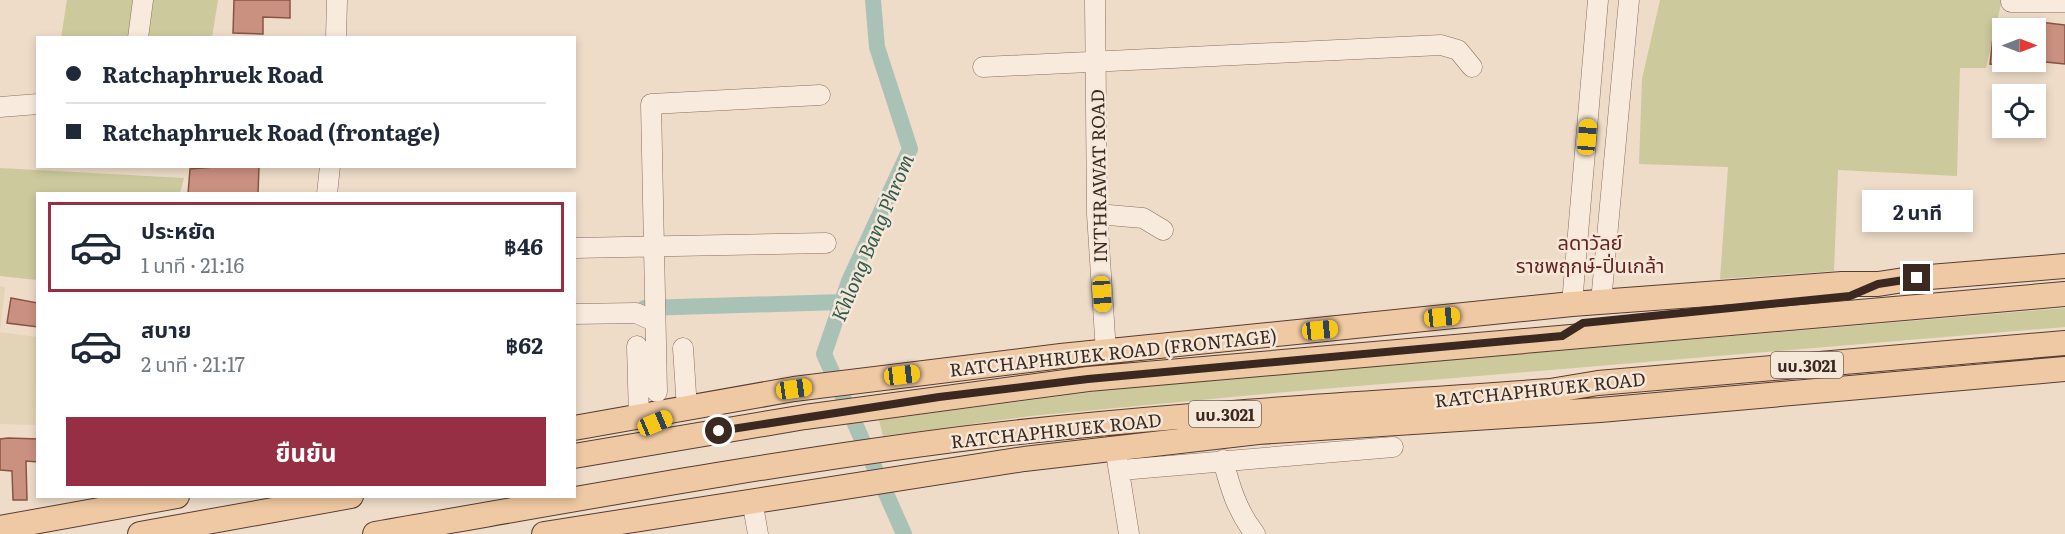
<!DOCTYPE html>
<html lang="th">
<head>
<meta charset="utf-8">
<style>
	:root { --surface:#fff; --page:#f2f2f3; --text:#1f2937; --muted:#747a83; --line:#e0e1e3; --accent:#972f44 }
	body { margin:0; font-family:Literata,"Noto Sans Thai",serif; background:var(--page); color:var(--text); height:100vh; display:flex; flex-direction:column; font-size:22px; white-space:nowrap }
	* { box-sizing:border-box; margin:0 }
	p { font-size:20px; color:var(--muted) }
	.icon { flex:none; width:33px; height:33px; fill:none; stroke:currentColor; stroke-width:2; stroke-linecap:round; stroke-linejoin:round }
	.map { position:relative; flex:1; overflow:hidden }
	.details { position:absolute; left:36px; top:192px; width:540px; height:306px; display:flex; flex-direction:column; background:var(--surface); border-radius:0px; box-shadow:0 3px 9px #0003 }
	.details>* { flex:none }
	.banner { position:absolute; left:36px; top:36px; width:540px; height:132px; border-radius:0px; box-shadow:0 3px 9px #0003; display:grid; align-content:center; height:132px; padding:0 30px; background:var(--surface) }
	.needle { width:39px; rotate:90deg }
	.tools { position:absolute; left:1992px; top:18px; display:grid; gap:12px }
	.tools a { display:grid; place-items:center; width:54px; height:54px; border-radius:0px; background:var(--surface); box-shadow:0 3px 9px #0003; font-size:30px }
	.end { position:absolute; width:27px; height:27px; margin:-14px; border:8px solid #3b2921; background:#fff; box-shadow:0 0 0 3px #fff }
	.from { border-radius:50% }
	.bubble { position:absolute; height:42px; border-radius:0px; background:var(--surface); box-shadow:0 3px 9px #0003; font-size:20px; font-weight:700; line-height:42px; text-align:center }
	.car { position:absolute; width:18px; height:36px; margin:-18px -9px; border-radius:8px; box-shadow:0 0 4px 2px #0007; background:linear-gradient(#f5c518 24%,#345 0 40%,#f5c518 0 76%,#345 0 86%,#f5c518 0) }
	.banner b { display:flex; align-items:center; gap:21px; height:57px; font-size:22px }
	.banner b+b { border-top:2px solid var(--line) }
	.banner i { width:15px; height:15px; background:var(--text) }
	ul { padding:10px 0 0; list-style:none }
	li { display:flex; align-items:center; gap:18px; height:90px; margin:0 12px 9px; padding:0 18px; border:3px solid transparent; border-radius:0px }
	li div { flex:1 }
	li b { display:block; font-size:22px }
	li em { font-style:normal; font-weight:700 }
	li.active { border-color:var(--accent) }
	li>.icon { width:54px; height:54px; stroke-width:1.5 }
	.action { display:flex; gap:12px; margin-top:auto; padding:12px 30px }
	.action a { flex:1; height:69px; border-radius:0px; background:var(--accent); color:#fff; font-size:24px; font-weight:700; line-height:69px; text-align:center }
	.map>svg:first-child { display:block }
	.farmland { fill:#e3d4b7 }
	.green { fill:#ccc99d }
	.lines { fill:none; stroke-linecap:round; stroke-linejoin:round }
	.canal { stroke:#aac2b6; stroke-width:16 }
	.building { fill:#cb9180; stroke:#895344; stroke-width:1.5 }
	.minor-casing { stroke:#8a6d5e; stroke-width:21 }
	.major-casing { stroke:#583c32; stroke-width:26 }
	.minor { stroke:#f8ebdd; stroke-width:20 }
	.major { stroke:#efc9a3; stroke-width:24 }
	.route { stroke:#3b2921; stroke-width:8 }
	.labels { text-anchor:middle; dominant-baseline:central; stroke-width:5; stroke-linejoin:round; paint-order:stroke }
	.shield { fill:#f5e8d9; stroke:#736258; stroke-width:1.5 }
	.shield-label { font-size:16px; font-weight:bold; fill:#3b2921 }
	.street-label { font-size:18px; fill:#3b2921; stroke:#f5e8d9 }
	.water-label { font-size:20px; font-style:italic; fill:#315a50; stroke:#f5e8d9 }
	.neighbourhood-label { font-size:20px; fill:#662322; stroke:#f5e8d9 }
</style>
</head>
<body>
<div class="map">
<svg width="2065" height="534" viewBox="0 0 2065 534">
	<rect width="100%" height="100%" fill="#eedcc9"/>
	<path class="farmland" d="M0,286L5,287L0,332L37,337L35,425L0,424Z"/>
	<path class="green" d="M67,0H135L129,37L61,38Z
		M153,0H218L212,37L147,38Z
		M1660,0H2002L1986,68H1960L1957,176L1838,170L1834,271L1720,279L1728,167L1639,164L1642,79Z
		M0,168L184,178L180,193L38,194L37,280L0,276Z
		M2065,308V327L1286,392L1031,416L883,436L879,420L1129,387Z"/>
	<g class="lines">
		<path class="canal" d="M873,0L877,47L910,149L849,281L824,354L904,534
			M644,308L841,302"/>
	</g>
	<path class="building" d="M234,0H290V18L263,17V34L233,33Z
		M2039,22L2065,25V64L2036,61Z
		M1994,28H2002V65L1990,64Z
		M226,166H259L258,194H188L190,169Z
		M11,298L38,303V327L7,323Z
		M8,438L38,439V462L26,461L27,500H13L12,471L0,470V439Z"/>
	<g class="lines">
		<defs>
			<path id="minor" d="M1095,0L1097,214L1106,352
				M2011,2H2065
				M138,38L143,0
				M336,38L337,0
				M983,67L1441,45L1458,50L1472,67
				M0,107L38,104
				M327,194L330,166
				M1097,214L1143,218L1163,230
				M574,248L826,243
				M1601,302L1629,0
				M1572,304L1598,0
				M574,314L636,313L654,321
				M637,346L639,418
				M683,348L687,409
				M657,392L651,104L820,95
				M1117,459L1129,534
				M1223,460C1230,487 1237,511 1255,534
				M1121,470L1393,447
				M752,500L758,534"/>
			<path id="major" d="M574,428L794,389L1061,356L1572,304L1842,284H1878L1917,278L2065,266
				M574,456L805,417L1088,379L2065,294
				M0,528L177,496
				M140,534L351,496
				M375,534C572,500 770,463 969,438C1162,414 1357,405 1550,391L1598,383L2065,343
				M544,534L1024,459L1258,432L1600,410L2065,369"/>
		</defs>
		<use href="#minor" class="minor-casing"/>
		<use href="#major" class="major-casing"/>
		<use href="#minor" class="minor"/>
		<use href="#major" class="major"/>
	</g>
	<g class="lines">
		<path class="route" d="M719,431L939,397L1088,379L1562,336L1583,323L1850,296L1878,284L1917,278"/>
	</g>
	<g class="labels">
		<g class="shield">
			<rect x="1771" y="352" width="72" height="26" rx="4.5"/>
			<rect x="1189" y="401" width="72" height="26" rx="4.5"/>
		</g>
		<g class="shield-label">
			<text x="1807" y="365">นบ.3021</text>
			<text x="1225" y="414">นบ.3021</text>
		</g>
		<g class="street-label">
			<text transform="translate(1098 176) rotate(-91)">INTHRAWAT ROAD</text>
			<text transform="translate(1113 352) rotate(-6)">RATCHAPHRUEK ROAD (FRONTAGE)</text>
			<text transform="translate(1540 389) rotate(-6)">RATCHAPHRUEK ROAD</text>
			<text transform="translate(1056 430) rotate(-6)">RATCHAPHRUEK ROAD</text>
		</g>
		<g class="water-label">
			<text transform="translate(871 237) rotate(-67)">Khlong Bang Phrom</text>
		</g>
		<g class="neighbourhood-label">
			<text x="1590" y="241">ลดาวัลย์<tspan x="1590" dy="23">ราชพฤกษ์-ปิ่นเกล้า</tspan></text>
		</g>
	</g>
</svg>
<div class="tools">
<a><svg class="needle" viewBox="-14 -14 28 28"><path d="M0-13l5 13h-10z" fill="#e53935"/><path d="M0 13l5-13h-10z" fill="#747a83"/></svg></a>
<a><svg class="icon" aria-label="locate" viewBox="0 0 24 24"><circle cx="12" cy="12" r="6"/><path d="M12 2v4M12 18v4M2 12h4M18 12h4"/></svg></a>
</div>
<i class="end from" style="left:719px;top:431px"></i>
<i class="end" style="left:1917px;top:278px"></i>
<div class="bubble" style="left:1862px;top:190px;width:111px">2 นาที</div>
<i class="car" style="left:1587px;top:137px;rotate:5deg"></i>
<i class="car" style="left:1102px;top:294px;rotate:176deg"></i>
<i class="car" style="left:1442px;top:317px;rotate:84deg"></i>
<i class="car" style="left:1320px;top:330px;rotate:84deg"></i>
<i class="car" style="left:902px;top:375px;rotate:83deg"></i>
<i class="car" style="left:794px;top:389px;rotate:82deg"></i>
<i class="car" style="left:655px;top:423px;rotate:67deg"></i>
<div class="banner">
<b><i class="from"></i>Ratchaphruek Road</b>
<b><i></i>Ratchaphruek Road (frontage)</b>
</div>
<section class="details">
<ul>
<li class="active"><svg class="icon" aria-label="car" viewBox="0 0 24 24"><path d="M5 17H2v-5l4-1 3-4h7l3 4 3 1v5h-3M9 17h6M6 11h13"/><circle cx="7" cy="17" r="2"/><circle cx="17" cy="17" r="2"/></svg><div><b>ประหยัด</b><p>1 นาที · 21:16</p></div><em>฿46</em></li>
<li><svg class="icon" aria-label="car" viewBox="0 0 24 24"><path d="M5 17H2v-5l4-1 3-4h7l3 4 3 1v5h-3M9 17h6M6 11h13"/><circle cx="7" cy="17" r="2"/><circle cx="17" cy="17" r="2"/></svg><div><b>สบาย</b><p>2 นาที · 21:17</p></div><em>฿62</em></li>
</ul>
<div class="action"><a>ยืนยัน</a></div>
</section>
</div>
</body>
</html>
